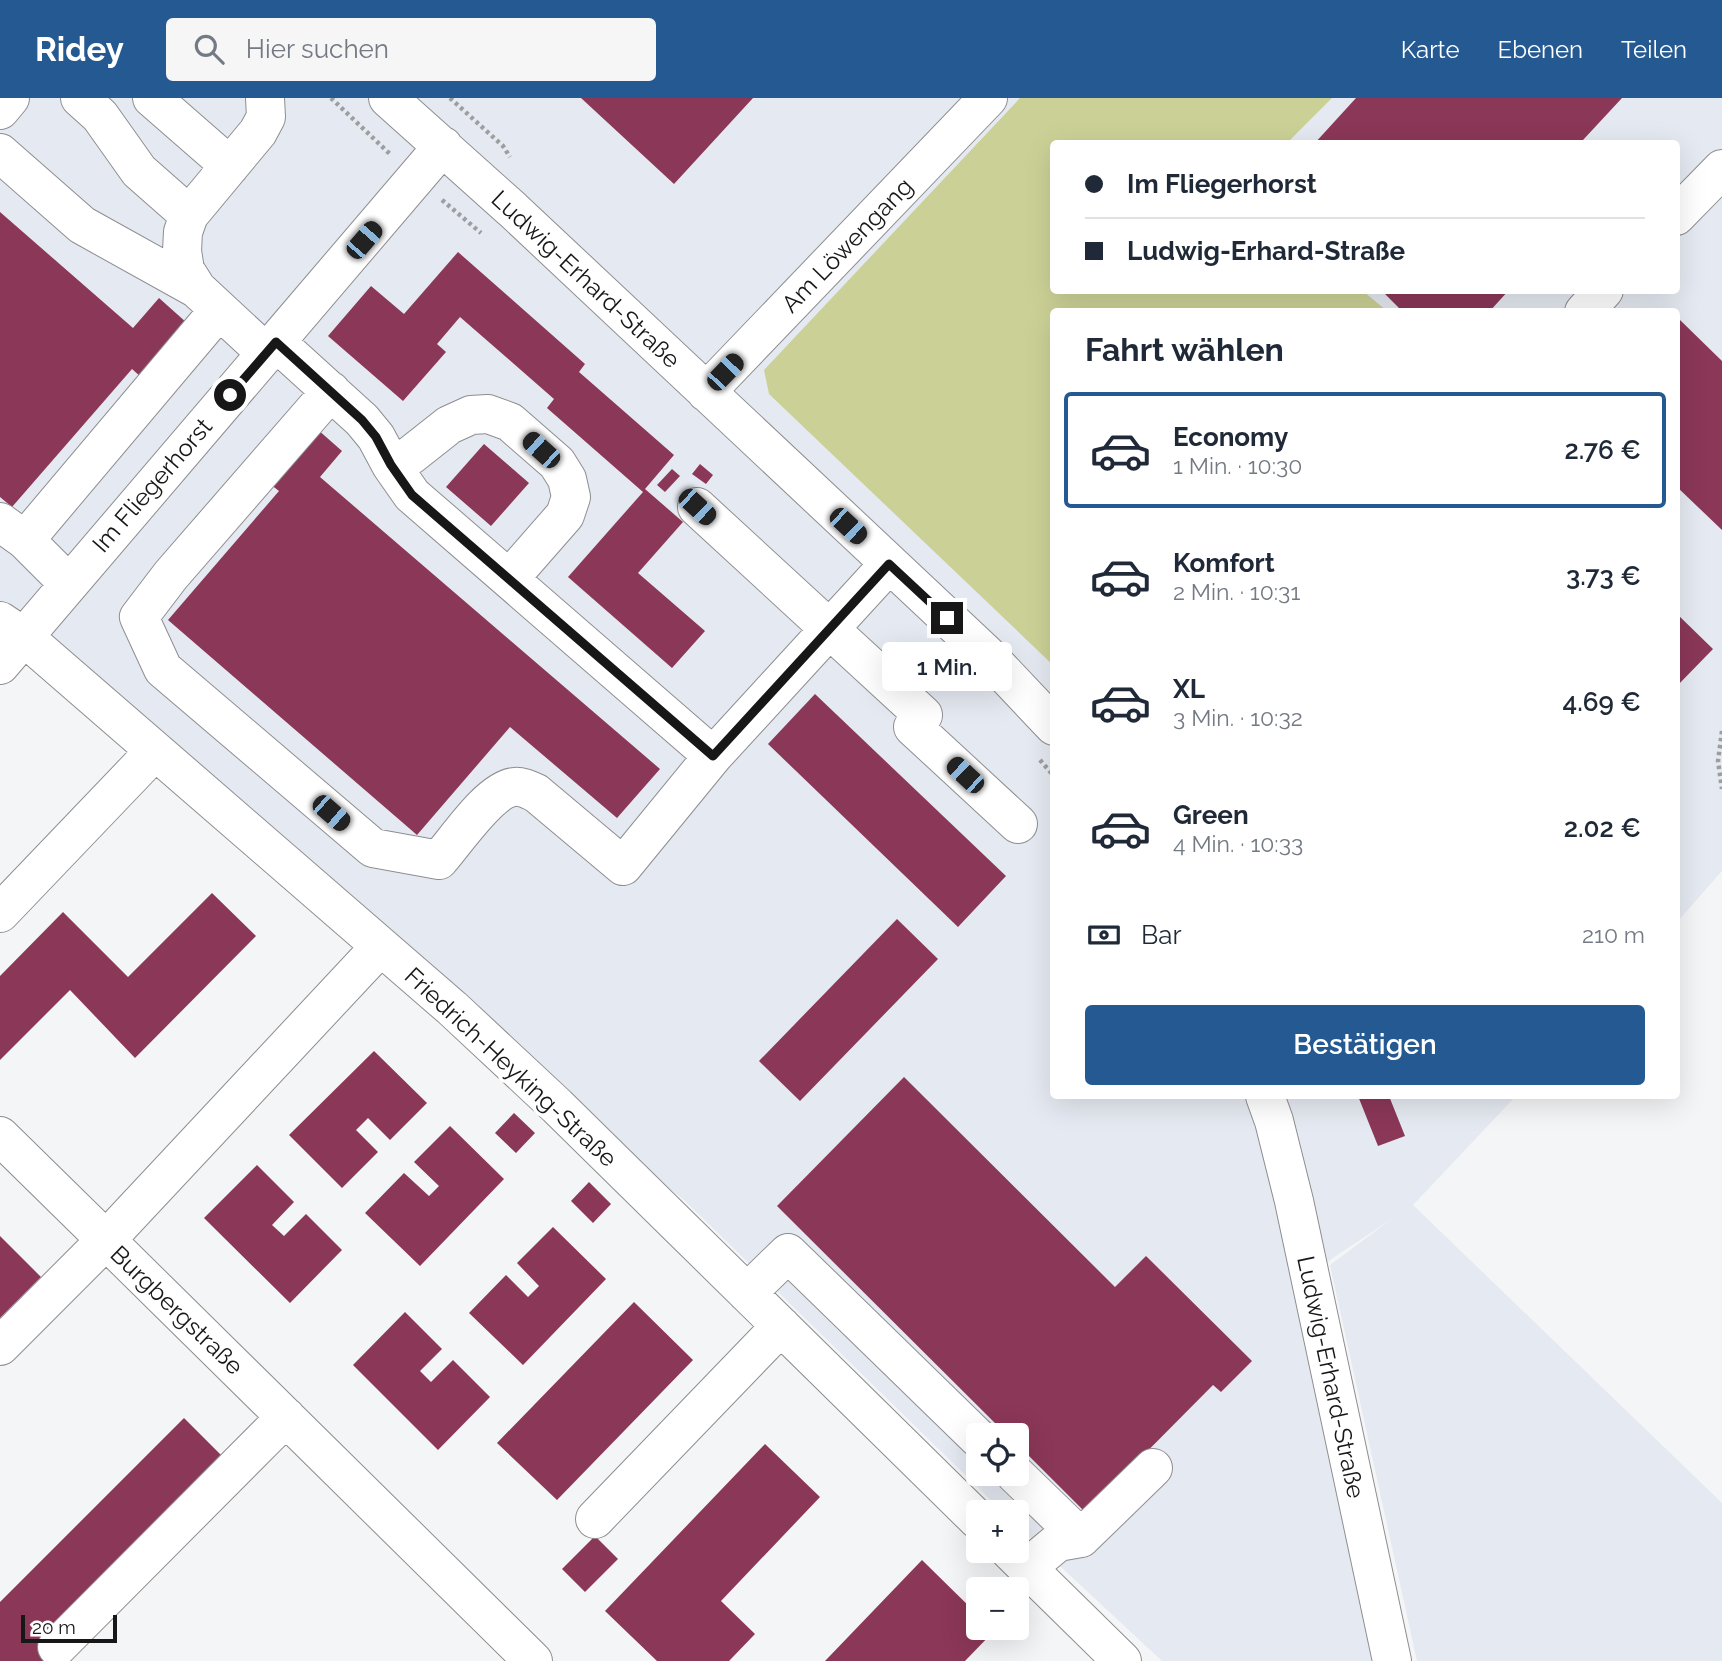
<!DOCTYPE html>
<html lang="de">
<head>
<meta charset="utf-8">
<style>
	:root { --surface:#fff; --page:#f6f6f7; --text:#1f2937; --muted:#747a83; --line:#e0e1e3; --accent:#255992 }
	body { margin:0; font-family:Raleway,sans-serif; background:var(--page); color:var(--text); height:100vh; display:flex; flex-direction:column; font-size:26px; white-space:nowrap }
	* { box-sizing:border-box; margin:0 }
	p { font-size:23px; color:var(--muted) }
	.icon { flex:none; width:38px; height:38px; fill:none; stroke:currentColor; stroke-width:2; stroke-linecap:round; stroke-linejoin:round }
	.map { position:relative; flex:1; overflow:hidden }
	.details { position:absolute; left:1050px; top:210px; width:630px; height:791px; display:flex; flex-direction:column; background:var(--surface); border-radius:7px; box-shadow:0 7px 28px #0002 }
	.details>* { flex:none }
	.guide { position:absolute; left:1050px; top:42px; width:630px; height:154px; border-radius:7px; box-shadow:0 7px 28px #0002; display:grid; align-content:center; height:154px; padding:0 35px; background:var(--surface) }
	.fabs { position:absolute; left:966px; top:1325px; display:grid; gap:14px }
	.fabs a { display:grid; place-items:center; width:63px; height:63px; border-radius:7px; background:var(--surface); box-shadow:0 7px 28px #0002; font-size:35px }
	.scale { position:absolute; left:21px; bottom:18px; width:96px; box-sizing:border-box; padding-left:7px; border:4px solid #171718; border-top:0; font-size:19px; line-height:24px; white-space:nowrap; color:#171718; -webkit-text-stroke:5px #fff; paint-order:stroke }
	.end { position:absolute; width:32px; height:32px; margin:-16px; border:9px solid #171718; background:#fff; box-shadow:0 0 0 4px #fff }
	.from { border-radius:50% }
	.bubble { position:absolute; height:49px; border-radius:7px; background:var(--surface); box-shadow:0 7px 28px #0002; font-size:23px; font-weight:600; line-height:49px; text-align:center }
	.car { position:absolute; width:21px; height:42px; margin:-21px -10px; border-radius:9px; box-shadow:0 0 5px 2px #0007; background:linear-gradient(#222 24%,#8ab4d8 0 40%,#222 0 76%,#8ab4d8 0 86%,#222 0) }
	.guide b { display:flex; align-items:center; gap:24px; height:66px; font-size:26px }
	.guide b+b { border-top:2px solid var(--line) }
	.guide i { width:18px; height:18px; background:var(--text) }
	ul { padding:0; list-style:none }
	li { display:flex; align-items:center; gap:21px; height:116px; margin:0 14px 10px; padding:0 21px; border:4px solid transparent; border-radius:7px }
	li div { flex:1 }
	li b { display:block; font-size:26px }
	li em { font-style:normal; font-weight:600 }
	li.current { border-color:var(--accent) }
	li>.icon { width:63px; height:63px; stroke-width:1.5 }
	h2 { padding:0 35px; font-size:32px; line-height:84px }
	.pay { display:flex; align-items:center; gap:18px; height:77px; padding:0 35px; font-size:26px }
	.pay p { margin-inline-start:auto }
	.cta { display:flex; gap:14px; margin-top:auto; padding:14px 35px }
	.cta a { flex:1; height:80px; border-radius:7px; background:var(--accent); color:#fff; font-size:28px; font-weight:600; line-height:80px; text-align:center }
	header { display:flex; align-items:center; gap:42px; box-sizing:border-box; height:98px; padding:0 35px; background:var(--accent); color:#fff }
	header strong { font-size:33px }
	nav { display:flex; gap:38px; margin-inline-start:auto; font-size:24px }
	.search { width:490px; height:63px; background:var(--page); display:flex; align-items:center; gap:18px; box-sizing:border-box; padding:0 24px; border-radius:7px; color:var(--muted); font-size:26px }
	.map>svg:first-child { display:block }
	.built { fill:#e5e9f1; fill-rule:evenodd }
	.green { fill:#cbd196 }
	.building { fill:#8b3758 }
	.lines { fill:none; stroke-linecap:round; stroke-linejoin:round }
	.minor-casing { stroke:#8e8e90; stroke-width:40 }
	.path { stroke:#9d9e9f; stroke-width:4.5; stroke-dasharray:3.5 3.5; stroke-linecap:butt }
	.minor { stroke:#fff; stroke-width:38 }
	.route { stroke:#171718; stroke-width:9 }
	.labels { text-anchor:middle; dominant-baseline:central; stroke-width:7; stroke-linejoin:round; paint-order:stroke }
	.street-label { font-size:24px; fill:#171718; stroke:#fff }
</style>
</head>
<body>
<header>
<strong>Ridey</strong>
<div class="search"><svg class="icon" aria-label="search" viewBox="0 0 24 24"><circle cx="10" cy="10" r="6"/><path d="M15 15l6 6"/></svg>Hier suchen</div>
<nav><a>Karte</a><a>Ebenen</a><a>Teilen</a></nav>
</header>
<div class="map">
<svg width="1722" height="1563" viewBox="0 0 1722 1563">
	<rect width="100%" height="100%" fill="#f4f5f6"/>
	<path class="built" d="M0,0H1722V773L1677,824L1676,214H1054V998H1516L1413,1107L1722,1405V1563H1417L1330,1167L1393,1120L1300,1182L1379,1563H1162L1017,1428V1414H1003L683,1101L557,1008L24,540L0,567ZM1054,46H1676V192H1054ZM978,1337H1017V1376H978Z"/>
	<path class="green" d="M1020,0H1332L1287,45L1054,46V192L1363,193L1387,213L1054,214L1053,567L769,296L764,272Z"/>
	<path class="building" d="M581,0H753L674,86Z
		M1356,0H1622L1583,42L1587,46H1314Z
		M0,114L133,230L159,200L187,225L141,279L132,271L12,409L0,399Z
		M458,154L585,266L579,274L674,357L645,391L683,424L638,475L705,533L672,570L568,479L643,394L547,310L554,301L460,219L437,246L446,254L403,303L328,238L371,188L404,216Z
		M1381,192H1509L1489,214H1403Z
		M1680,222L1722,263V432L1676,388V226Z
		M317,331L342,353L320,379L660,671L617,720L510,629L417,737L168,522L279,393L270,386Z
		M484,346L529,385L491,428L446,389Z
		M700,366L713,377L706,386L692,376Z
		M672,371L680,378L665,394L657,387Z
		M1676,515L1713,551L1676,589Z
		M815,596L1006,778L958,829L768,646Z
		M212,795L256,838L135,960L70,892L0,962V878L63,814L128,879Z
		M897,821L938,861L800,1003L759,963Z
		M374,953L427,1005L390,1042L368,1020L356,1032L378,1054L342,1090L289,1037Z
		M904,979L1115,1189L1146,1158L1252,1263L1221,1294L1213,1287L1086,1415L1017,1346V1337H1007L777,1108Z
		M1358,998H1389L1405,1038L1378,1048Z
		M514,1015L535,1035L516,1055L495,1035Z
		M450,1028L504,1081L420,1168L365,1115L404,1075L429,1098L439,1088L414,1064Z
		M257,1067L294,1104L272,1127L284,1138L306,1116L342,1152L290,1205L204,1120Z
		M589,1084L611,1106L593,1125L571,1103Z
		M553,1129L606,1181L523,1267L469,1215L506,1177L528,1199L539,1188L517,1165Z
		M0,1138L41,1179L0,1220Z
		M634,1204L693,1262L557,1402L497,1345Z
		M405,1214L442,1251L420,1273L431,1284L453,1262L490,1299L438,1352L353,1267Z
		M184,1320L227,1363L59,1563H0V1504Z
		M765,1346L820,1399L721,1503L755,1536L729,1563H657L605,1513Z
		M595,1438L618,1461L585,1494L562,1471Z
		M922,1462L978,1517V1530H992L995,1532L965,1563H825Z"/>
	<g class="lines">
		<defs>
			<path id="minor" d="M80,0L100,18L139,73L189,117
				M152,0L230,68
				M388,0L513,112L986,556L1054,628
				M0,12L10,0
				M0,55L82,127L197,191L266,255
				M1676,118L1722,71
				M197,191L185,172L182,153L183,134L189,117L258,34L266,19L265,0
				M1584,214L1604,192
				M276,244L362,322L376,339L391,367L412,397L713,658L623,768L536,695C529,692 522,688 514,689C489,692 456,743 439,762L373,750L163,571L139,519L171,477L331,293
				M706,294L988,0
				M391,367L411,357L449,327L471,317L488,316L510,324L557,365L567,381L571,399L565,417L509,481
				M697,409L923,617L913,629L1018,726
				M0,424L25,442L68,485
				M25,442L219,212
				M0,523L24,539L452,910L557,1008L978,1422
				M0,567L443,48
				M713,658L889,466
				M0,815L154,654
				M380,849L106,1142L533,1563
				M1265,998L1274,1023L1294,1103L1392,1563
				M0,1038L106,1142L0,1248
				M747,1195L788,1155L978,1340
				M1015,1376L1081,1440
				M595,1421L781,1228
				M1009,1452L1122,1563
				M1027,1470L1058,1444L1081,1440L1153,1370
				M57,1549L286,1319"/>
		</defs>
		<use href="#minor" class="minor-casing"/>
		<path class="path" d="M331,0L391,57
			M450,0L503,48L510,59
			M442,102L481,135
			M1722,633L1718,663L1722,691
			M1040,662L1054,678"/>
		<use href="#minor" class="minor"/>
	</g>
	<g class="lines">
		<path class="route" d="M230,297L276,244L362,322L376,339L391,367L412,397L713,658L889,466L947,520"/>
	</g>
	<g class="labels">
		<g class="street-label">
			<text transform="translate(847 147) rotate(-46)">Am Löwengang</text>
			<text transform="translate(586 181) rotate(43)">Ludwig-Erhard-Straße</text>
			<text transform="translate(152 387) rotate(-49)">Im Fliegerhorst</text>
			<text transform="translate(511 969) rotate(43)">Friedrich-Heyking-Straße</text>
			<text transform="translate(177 1212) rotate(44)">Burgbergstraße</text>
			<text transform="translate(1331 1279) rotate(78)">Ludwig-Erhard-Straße</text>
		</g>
	</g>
</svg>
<div class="fabs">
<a><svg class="icon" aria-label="locate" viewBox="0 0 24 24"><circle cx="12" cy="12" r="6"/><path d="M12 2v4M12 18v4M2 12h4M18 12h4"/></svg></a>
<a>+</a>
<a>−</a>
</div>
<div class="scale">20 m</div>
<i class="end from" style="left:230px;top:297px"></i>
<i class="end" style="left:947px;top:520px"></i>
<div class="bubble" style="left:882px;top:544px;width:130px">1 Min.</div>
<i class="car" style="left:364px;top:142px;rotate:41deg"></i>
<i class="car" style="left:725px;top:274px;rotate:44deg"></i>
<i class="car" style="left:541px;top:352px;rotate:312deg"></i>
<i class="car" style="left:697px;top:409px;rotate:133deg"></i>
<i class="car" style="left:848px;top:428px;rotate:133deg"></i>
<i class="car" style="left:965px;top:677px;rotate:313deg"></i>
<i class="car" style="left:331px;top:715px;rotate:131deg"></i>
<div class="guide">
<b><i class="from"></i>Im Fliegerhorst</b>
<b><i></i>Ludwig-Erhard-Straße</b>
</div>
<section class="details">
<h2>Fahrt wählen</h2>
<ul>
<li class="current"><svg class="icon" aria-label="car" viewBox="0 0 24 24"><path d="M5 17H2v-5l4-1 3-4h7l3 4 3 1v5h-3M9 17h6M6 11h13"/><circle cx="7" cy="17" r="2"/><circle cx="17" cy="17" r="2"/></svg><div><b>Economy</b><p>1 Min. · 10:30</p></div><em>2.76 €</em></li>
<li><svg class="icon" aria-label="car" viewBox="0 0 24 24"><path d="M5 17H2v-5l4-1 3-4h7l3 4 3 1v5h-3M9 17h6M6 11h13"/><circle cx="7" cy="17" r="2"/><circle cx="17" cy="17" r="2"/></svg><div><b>Komfort</b><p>2 Min. · 10:31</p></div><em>3.73 €</em></li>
<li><svg class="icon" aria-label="car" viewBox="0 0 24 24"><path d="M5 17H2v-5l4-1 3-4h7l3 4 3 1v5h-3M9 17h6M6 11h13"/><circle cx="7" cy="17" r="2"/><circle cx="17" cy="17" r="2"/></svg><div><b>XL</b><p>3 Min. · 10:32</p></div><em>4.69 €</em></li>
<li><svg class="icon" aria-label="car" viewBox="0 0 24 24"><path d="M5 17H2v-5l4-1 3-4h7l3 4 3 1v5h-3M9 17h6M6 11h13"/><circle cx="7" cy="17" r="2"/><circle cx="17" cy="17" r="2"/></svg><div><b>Green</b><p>4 Min. · 10:33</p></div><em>2.02 €</em></li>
</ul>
<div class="pay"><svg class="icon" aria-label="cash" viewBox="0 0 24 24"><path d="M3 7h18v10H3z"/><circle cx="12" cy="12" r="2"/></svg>Bar<p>210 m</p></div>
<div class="cta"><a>Bestätigen</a></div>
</section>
</div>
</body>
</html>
